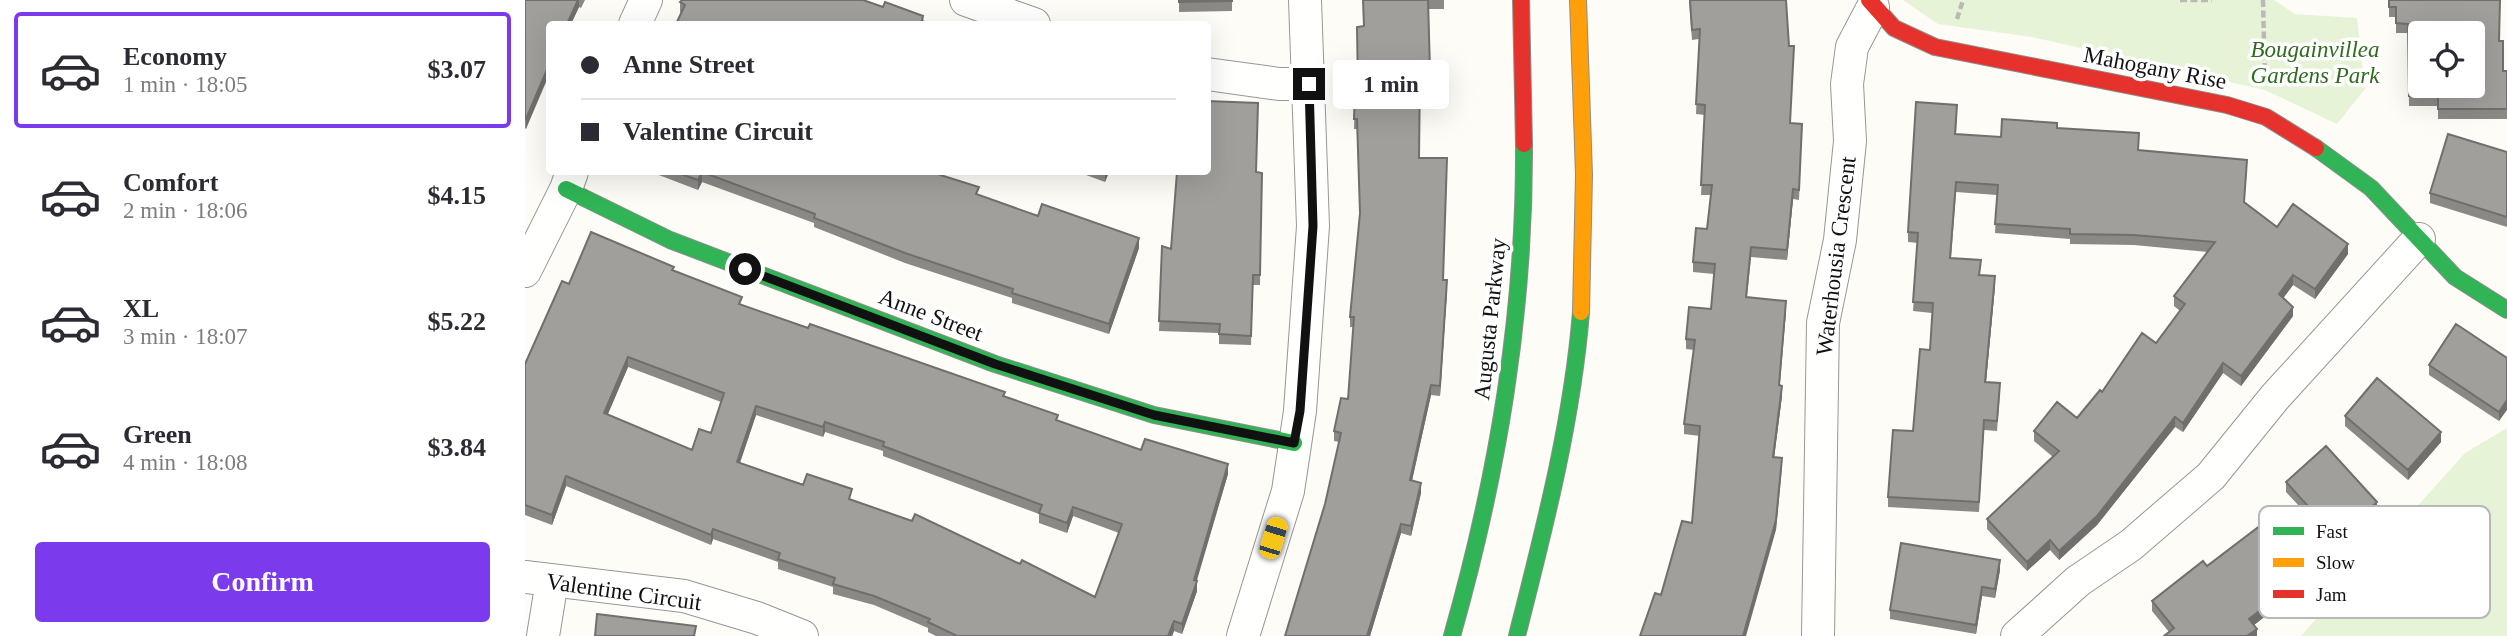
<!DOCTYPE html>
<html lang="en">
<head>
<meta charset="utf-8">
<style>
	:root { --surface:#fff; --page:#f7f7f7; --text:#2b2b33; --muted:#7c7c81; --line:#e1e1e2; --accent:#7c3aed }
	body { margin:0; font-family:"Times New Roman",serif; background:var(--page); color:var(--text); height:100vh; display:flex; flex-direction:column; font-size:26px; white-space:nowrap }
	* { box-sizing:border-box; margin:0 }
	p { font-size:23px; color:var(--muted) }
	.icon { flex:none; width:38px; height:38px; fill:none; stroke:currentColor; stroke-width:2; stroke-linecap:round; stroke-linejoin:round }
	.map { position:relative; flex:1; overflow:hidden }
	.side { display:flex; flex-direction:column; background:var(--surface); width:525px }
	.side>* { flex:none }
	.banner { position:absolute; left:21px; top:21px; width:665px; height:154px; border-radius:7px; box-shadow:0 7px 28px #0002; display:grid; align-content:center; height:154px; padding:0 35px; background:var(--surface) }
	.tools { position:absolute; left:1883px; top:21px; display:grid; gap:14px }
	.tools a { display:grid; place-items:center; width:77px; height:77px; border-radius:7px; background:var(--surface); box-shadow:0 7px 28px #0002; font-size:35px }
	.end { position:absolute; width:32px; height:32px; margin:-16px; border:9px solid #111; background:#fff; box-shadow:0 0 0 4px #fff }
	.from { border-radius:50% }
	.bubble { position:absolute; height:49px; border-radius:7px; background:var(--surface); box-shadow:0 7px 28px #0002; font-size:23px; font-weight:600; line-height:49px; text-align:center }
	.car { position:absolute; width:21px; height:42px; margin:-21px -10px; border-radius:9px; box-shadow:0 0 5px 2px #0007; background:linear-gradient(#f5c518 24%,#345 0 40%,#f5c518 0 76%,#345 0 86%,#f5c518 0) }
	.banner b { display:flex; align-items:center; gap:24px; height:66px; font-size:26px }
	.banner b+b { border-top:2px solid var(--line) }
	.banner i { width:18px; height:18px; background:var(--text) }
	ul { padding:12px 0 0; list-style:none }
	li { display:flex; align-items:center; gap:21px; height:116px; margin:0 14px 10px; padding:0 21px; border:4px solid transparent; border-radius:7px }
	li div { flex:1 }
	li b { display:block; font-size:26px }
	li em { font-style:normal; font-weight:600 }
	li.active { border-color:var(--accent) }
	li>.icon { width:63px; height:63px; stroke-width:1.5 }
	.button { display:flex; gap:14px; margin-top:auto; padding:14px 35px }
	.button a { flex:1; height:80px; border-radius:7px; background:var(--accent); color:#fff; font-size:28px; font-weight:600; line-height:80px; text-align:center }
	main { display:flex; flex:1; min-height:0 }
	.map>svg:first-child { display:block }
	.green { fill:#e7f3d7 }
	.lines { fill:none; stroke-linecap:round; stroke-linejoin:round }
	.street-casing { stroke:#979795; stroke-width:34 }
	.fast-casing { stroke:#8e8d8b; stroke-width:18 }
	.slow-casing { stroke:#8e8d8b; stroke-width:18 }
	.jam-casing { stroke:#8e8d8b; stroke-width:18 }
	.path { stroke:#b9b9b8; stroke-width:4.5; stroke-dasharray:7 3.5; stroke-linecap:butt }
	.street { stroke:#fffffe; stroke-width:32 }
	.fast { stroke:#30b455; stroke-width:16 }
	.slow { stroke:#ff9f0a; stroke-width:16 }
	.jam { stroke:#e5322d; stroke-width:16 }
	.wall { fill:#8a8986; fill-rule:evenodd }
	.shaded-wall { fill:#716f6d }
	.building { fill:#a19f9c; stroke:#716f6d; stroke-width:2; fill-rule:evenodd }
	.route { stroke:#111; stroke-width:9 }
	.labels { text-anchor:middle; dominant-baseline:central; stroke-width:7; stroke-linejoin:round; paint-order:stroke }
	.park-label { font-size:23px; font-style:italic; fill:#2f6b1f; stroke:#fff }
	.street-label { font-size:23px; fill:#111; stroke:#fff }
	.key { fill:#fff; stroke:#b8b8b8; stroke-width:2 }
	.key-label { font-size:19px; fill:#111 }
</style>
</head>
<body>
<main>
<section class="side">
<ul>
<li class="active"><svg class="icon" aria-label="car" viewBox="0 0 24 24"><path d="M5 17H2v-5l4-1 3-4h7l3 4 3 1v5h-3M9 17h6M6 11h13"/><circle cx="7" cy="17" r="2"/><circle cx="17" cy="17" r="2"/></svg><div><b>Economy</b><p>1 min · 18:05</p></div><em>$3.07</em></li>
<li><svg class="icon" aria-label="car" viewBox="0 0 24 24"><path d="M5 17H2v-5l4-1 3-4h7l3 4 3 1v5h-3M9 17h6M6 11h13"/><circle cx="7" cy="17" r="2"/><circle cx="17" cy="17" r="2"/></svg><div><b>Comfort</b><p>2 min · 18:06</p></div><em>$4.15</em></li>
<li><svg class="icon" aria-label="car" viewBox="0 0 24 24"><path d="M5 17H2v-5l4-1 3-4h7l3 4 3 1v5h-3M9 17h6M6 11h13"/><circle cx="7" cy="17" r="2"/><circle cx="17" cy="17" r="2"/></svg><div><b>XL</b><p>3 min · 18:07</p></div><em>$5.22</em></li>
<li><svg class="icon" aria-label="car" viewBox="0 0 24 24"><path d="M5 17H2v-5l4-1 3-4h7l3 4 3 1v5h-3M9 17h6M6 11h13"/><circle cx="7" cy="17" r="2"/><circle cx="17" cy="17" r="2"/></svg><div><b>Green</b><p>4 min · 18:08</p></div><em>$3.84</em></li>
</ul>
<div class="button"><a>Confirm</a></div>
</section>
<div class="map">
<svg width="1982" height="636" viewBox="0 0 1982 636">
	<rect width="100%" height="100%" fill="#fdfcf7"/>
	<path class="green" d="M1378,0H1749L1770,14L1832,18L1840,89L1812,124L1740,90L1507,37L1413,24Z
		M1982,428V636H1776L1940,453Z"/>
	<g class="lines">
		<defs>
			<path id="street" d="M441,0L509,24
				M110,24L121,0
				M682,74L754,84H784
				M0,271L41,189L47,172
				M0,577L159,596L232,618L277,636
				M18,636L27,581
				M718,636L763,491L775,411L788,226L780,0
				M1293,636L1298,323L1315,240L1325,141L1322,84L1327,47L1348,7
				M1492,636L1553,581L1606,545L1686,476L1750,397L1894,239"/>
			<path id="fast" d="M1791,148L1846,188L1930,277L1982,310
				M41,189L145,240L470,364L629,415L769,443
				M927,636C973,474 1000,313 999,144
				M992,636C1019,529 1047,423 1056,312"/>
			<path id="slow" d="M1053,0L1059,175L1056,312"/>
			<path id="jam" d="M996,0L999,144
				M1344,0L1369,28L1410,47L1702,105L1741,117L1791,148"/>
		</defs>
		<use href="#street" class="street-casing"/>
		<use href="#fast" class="fast-casing"/>
		<use href="#slow" class="slow-casing"/>
		<use href="#jam" class="jam-casing"/>
		<path class="path" d="M1655,0H1687
			M1738,0L1740,83
			M1432,19L1438,0"/>
		<use href="#street" class="street"/>
		<use href="#fast" class="fast"/>
		<use href="#slow" class="slow"/>
		<use href="#jam" class="jam"/>
	</g>
	<path class="wall" d="M0,0H60L56,8L54,7L46,24H24L1,129L0,128Z
		M654,0H707V11L654,12Z
		M838,0H919V9H903L905,80H895L894,158L919,280L922,290L915,396L906,395L887,480L896,493L886,536L876,533L845,636H760L800,504L814,442L809,441V431L823,399L829,327H825V317L835,215L832,129H829L830,88H833L839,26Z
		M1164,0H1261L1265,123L1277,124L1274,200L1268,199L1262,260L1226,257L1222,297L1261,311L1254,386L1257,396L1249,457L1257,468L1251,530L1136,595L1167,523L1175,436L1159,434V424L1169,350L1161,349V339L1186,309L1189,274L1168,272V262L1182,229L1186,195H1176L1180,115L1171,114L1174,39L1167,40Z
		M1864,0L1974,41L1978,71H1982V119H1913V106H1884L1883,33H1871V17H1864Z
		M155,2L358,7L398,16L157,13L155,12Z
		M1432,114L1431,134L1476,137L1532,128L1613,150L1722,170L1719,203L1752,227L1823,254L1790,299L1768,285L1758,298L1768,316L1716,386L1698,373L1658,432L1650,427L1572,525L1534,560L1525,550L1502,571L1462,529V519L1528,457L1509,441V431L1552,418L1577,392L1631,343L1655,311L1649,306V296L1683,252L1609,245L1545,244V239L1470,233L1472,195L1431,192L1426,258L1455,275L1470,286L1461,382L1475,393L1472,431L1459,430L1454,512L1363,507V497L1388,431L1405,350L1407,313L1388,311L1393,243L1383,242V232Z
		M1982,152V227L1905,203V193Z
		M126,172H406L454,195L513,216L614,248L584,334L487,303V298L380,263L289,227V223L177,182L173,190Z
		M553,172H584L580,182Z
		M731,172L737,173L735,285H728L726,345L694,344V333L634,331L637,246L646,249Z
		M149,271L217,305L480,397L533,421L616,450L703,474L671,581L672,591L657,634L649,631L647,636H411L403,632V628L349,605L308,594V587L253,569V562L188,539L186,545L41,486L27,525L0,515V364L44,284ZM103,367L196,402L186,433L167,450L83,414ZM231,415L298,437L300,432L358,451V456L514,514V523L542,533L548,516L594,533L570,597L495,564L327,500L215,463Z
		M1982,358L1974,421L1904,375V365Z
		M1820,416L1916,442L1883,480L1820,426Z
		M1761,482L1852,512L1812,547L1761,492Z
		M1759,549L1750,556L1771,592L1729,625L1732,636L1644,632L1627,611V601L1682,566Z
		M1475,570L1470,598L1457,596L1451,634L1365,619V610Z"/>
	<path class="shaded-wall" d="M53,0H54V7L46,24H42Z
		M24,65V75L1,129V119Z
		M177,172V182L173,190V180Z
		M580,172H584L580,182Z
		M1268,189V199L1262,260V250Z
		M614,238V248L584,334V324Z
		M1823,244V254L1790,299V289Z
		M1768,275V285L1754,304V294Z
		M1470,276V286L1460,392V382Z
		M922,280V290L915,396V386Z
		M1261,301V311L1254,395V385Z
		M1768,307V316L1716,386V376Z
		M103,357V367L79,423V413Z
		M1698,363V373L1658,432V423Z
		M906,385V395L885,490V480Z
		M1257,386V396L1248,467V457Z
		M1982,400V410L1974,421V412Z
		M231,406V415L212,471V462Z
		M1650,417V427L1572,525L1534,560V551Z
		M300,422V432L298,437V427Z
		M1916,432V442L1883,480V470Z
		M1257,458L1251,530L1221,636H1218Z
		M703,464V474L670,587L672,581V591L657,634V624Z
		M41,476V486L27,525V515Z
		M896,483V493L886,536V526Z
		M1852,502V512L1812,547V538Z
		M548,507V516L542,533V523Z
		M876,524V533L845,636H842Z
		M188,529V539L186,545V535Z
		M1759,539V549L1746,560V550Z
		M1525,540V550L1502,571V562Z
		M1475,560V570L1470,598V589Z
		M1771,583V592L1724,629V619Z
		M1457,587V596L1451,634V625Z
		M649,621V631L647,636H643Z
		M1732,629V636H1722Z"/>
	<path class="building" d="M0,0H53L42,24H24V65L1,119L0,118Z
		M157,0H338L358,7L360,2L398,16L397,21L405,24H151L160,5L155,2Z
		M654,0H707V1L654,2Z
		M838,0H903L905,70H895L894,158H922L918,280H922L915,386L906,385L885,480L896,483L886,526L876,524L842,636H760L800,504L816,433L809,431L816,398L823,399L829,317H825L835,213L832,119H829L830,88H833L832,27L839,26Z
		M1165,0H1261L1264,46H1269L1265,123L1277,124L1274,190L1268,189L1262,250L1226,247L1221,297L1261,301L1254,385L1257,386L1248,457L1257,458L1251,520L1218,636H1115L1130,593L1136,595L1157,521L1167,523L1175,426L1159,424L1170,340L1161,339L1164,307L1186,309L1190,264L1168,262L1171,228L1182,229L1187,185H1176L1180,105L1171,104L1175,29L1167,30Z
		M1864,0H1975L1974,41H1978V71H1982V109H1913V96H1884L1883,24L1871,23V7H1864ZM1895,33H1948V86H1895Z
		M682,101L733,103L731,172L737,173L735,275H728L726,336L694,334L695,324L634,321L637,246L646,249L652,172H682Z
		M1391,102L1432,105L1430,134L1476,137L1477,119L1532,123V128L1614,133L1613,150L1722,160L1719,202L1752,227L1768,204L1823,244L1790,289L1768,275L1754,294L1768,307L1716,376L1698,363L1658,423L1650,417L1572,516L1534,551L1525,540L1502,562L1462,519L1534,451L1509,431L1532,402L1552,418L1575,390L1577,392L1617,333L1631,343L1660,304L1649,296L1690,242L1609,235L1545,234V229L1470,224L1473,185L1431,182L1425,258L1456,260L1454,275L1470,276L1460,382L1475,383L1472,421L1459,420L1454,502L1363,497L1368,430L1388,431L1395,349L1405,350L1408,303L1388,302L1393,233L1383,232Z
		M1923,134L1982,152V217L1905,193Z
		M150,172H406L454,187L451,194L513,216L517,204L614,238L584,324L487,293L488,289L380,253L289,218L290,214L177,172L173,180Z
		M66,232L149,267L147,270L217,297L214,304L283,328L285,324L480,392L478,396L533,415L531,420L616,450L620,439L703,464L669,580L672,581L657,624L649,621L643,636H432L403,622L405,619L349,596L308,584L310,578L253,559L255,553L188,529L186,535L41,476L27,515L0,505V364L37,281L44,284ZM103,357L199,393L186,433L174,429L167,450L79,413ZM231,406L298,427L300,422L359,442L358,446L517,505L514,513L542,523L548,507L597,524L570,597L497,560L495,564L390,514L387,521L324,499L327,489L282,474L278,485L212,462Z
		M1931,324L1982,358V400L1974,412L1904,365Z
		M1852,378L1916,432L1883,470L1820,416Z
		M1801,446L1852,502L1812,538L1761,482Z
		M1744,519L1759,539L1746,550L1771,583L1724,619L1732,629L1722,636H1639L1649,628L1627,601L1678,561L1682,566Z
		M1376,543L1475,560L1470,589L1457,587L1451,625L1365,610Z
		M72,614L171,626L169,636H70Z"/>
	<g class="lines">
		<path class="route" d="M220,269L470,364L629,415L769,443L775,411L788,226L784,84"/>
	</g>
	<g class="labels">
		<g class="park-label">
			<text x="1790" y="49">Bougainvillea<tspan x="1790" dy="26">Gardens Park</tspan></text>
		</g>
		<g class="street-label">
			<text transform="translate(1630 68) rotate(11)">Mahogany Rise</text>
			<text transform="translate(1311 256) rotate(-83)">Waterhousia Crescent</text>
			<text transform="translate(406 315) rotate(21)">Anne Street</text>
			<text transform="translate(965 319) rotate(-84)">Augusta Parkway</text>
			<text transform="translate(99 592) rotate(8)">Valentine Circuit</text>
		</g>
	</g>
	<rect x="1734" y="506" width="231" height="112" rx="10" class="key"/>
	<rect x="1748" y="527" width="31" height="8" fill="#30b455"/>
	<rect x="1748" y="558" width="31" height="9" fill="#ff9f0a"/>
	<rect x="1748" y="590" width="31" height="8" fill="#e5322d"/>
	<g class="key-label">
		<text x="1791" y="538">Fast</text>
		<text x="1791" y="569">Slow</text>
		<text x="1791" y="601">Jam</text>
	</g>
</svg>
<div class="tools">
<a><svg class="icon" aria-label="locate" viewBox="0 0 24 24"><circle cx="12" cy="12" r="6"/><path d="M12 2v4M12 18v4M2 12h4M18 12h4"/></svg></a>
</div>
<i class="end from" style="left:220px;top:269px"></i>
<i class="end" style="left:784px;top:84px"></i>
<div class="bubble" style="left:808px;top:60px;width:116px">1 min</div>
<i class="car" style="left:748px;top:538px;rotate:17deg"></i>
<div class="banner">
<b><i class="from"></i>Anne Street</b>
<b><i></i>Valentine Circuit</b>
</div>
</div>
</main>
</body>
</html>
